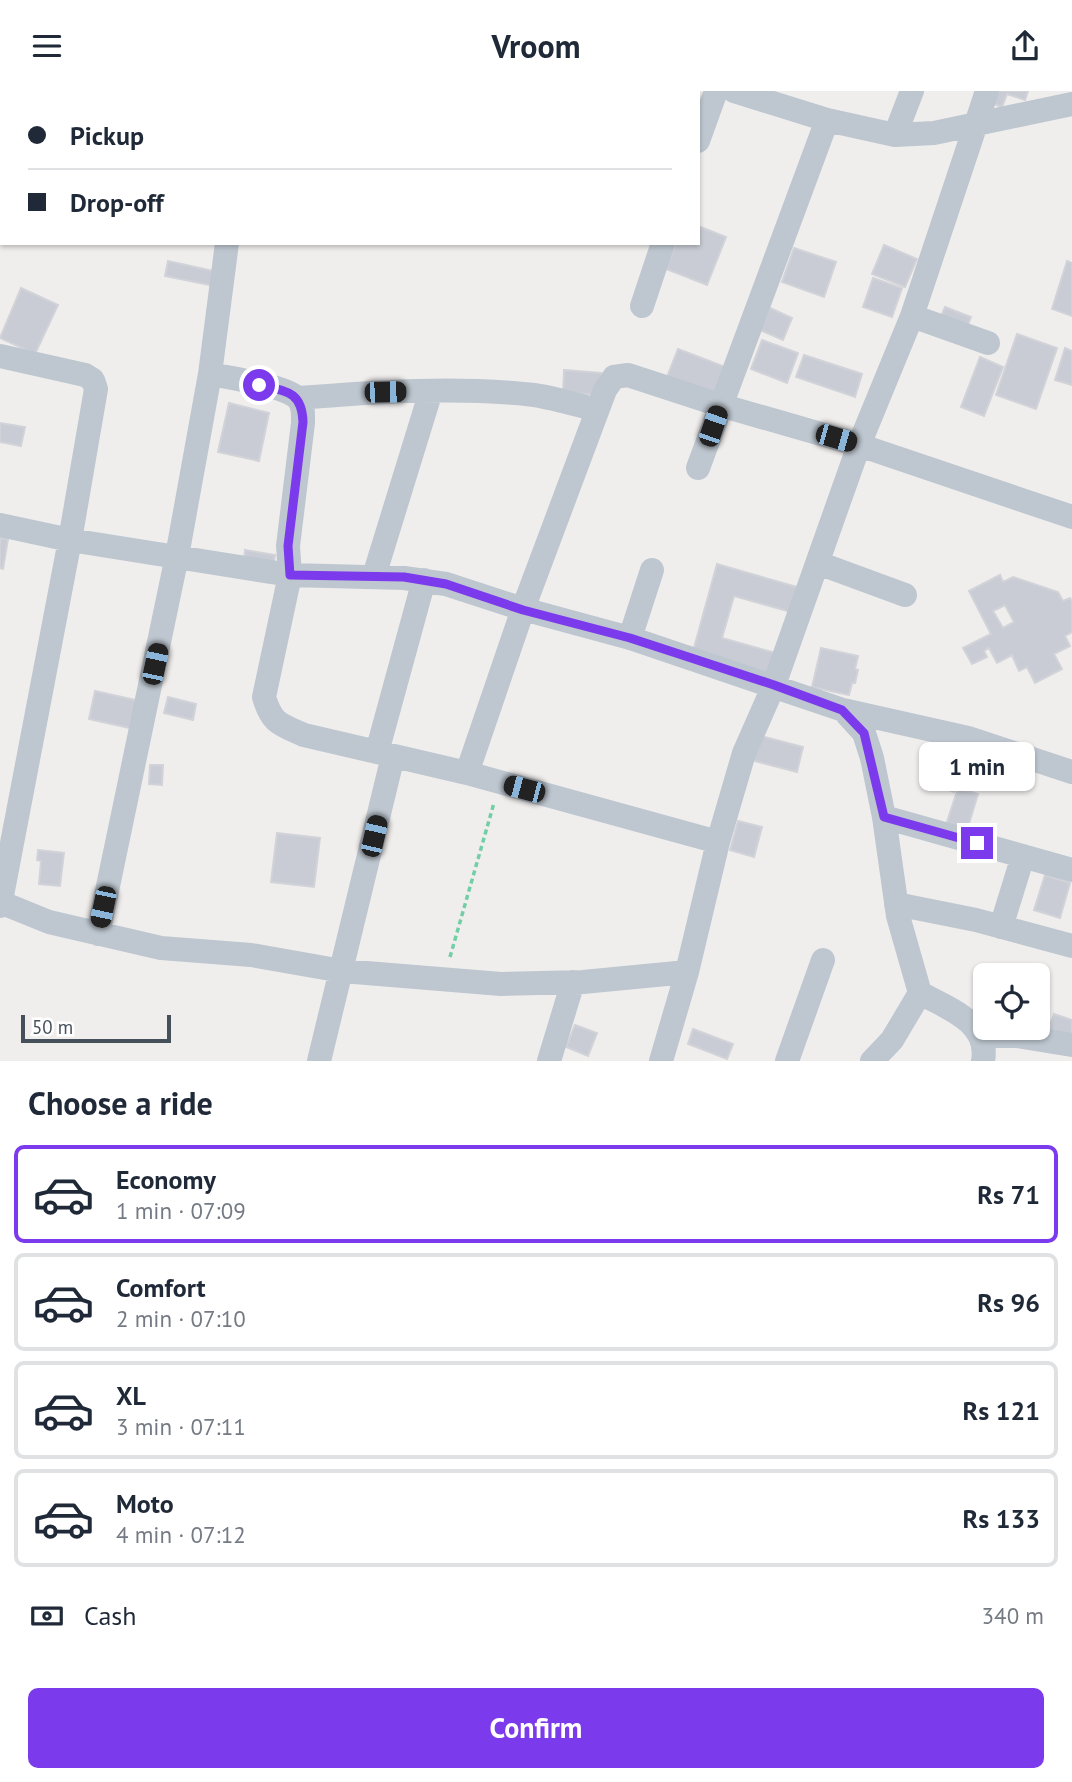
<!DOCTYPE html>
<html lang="en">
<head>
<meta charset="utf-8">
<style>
	:root { --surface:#fff; --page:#f6f6f7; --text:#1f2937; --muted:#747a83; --line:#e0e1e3; --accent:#7c3aed }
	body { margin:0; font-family:"PT Sans",sans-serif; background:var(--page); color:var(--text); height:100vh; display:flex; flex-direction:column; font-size:26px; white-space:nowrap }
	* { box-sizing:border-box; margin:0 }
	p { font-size:23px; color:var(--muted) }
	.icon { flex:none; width:38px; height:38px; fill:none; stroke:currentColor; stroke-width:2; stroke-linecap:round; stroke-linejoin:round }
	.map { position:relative; height:970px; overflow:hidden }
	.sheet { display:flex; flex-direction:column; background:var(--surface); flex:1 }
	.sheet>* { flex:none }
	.top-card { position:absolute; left:0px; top:0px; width:700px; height:154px; box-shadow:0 2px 5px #0004; display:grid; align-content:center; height:154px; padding:0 28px; background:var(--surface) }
	.fabs { position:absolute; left:973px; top:872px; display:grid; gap:14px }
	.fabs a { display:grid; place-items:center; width:77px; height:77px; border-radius:10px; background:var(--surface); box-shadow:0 2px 5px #0004; font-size:35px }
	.scale { position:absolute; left:21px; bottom:18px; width:150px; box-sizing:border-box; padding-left:7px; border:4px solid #45505b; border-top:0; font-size:19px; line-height:24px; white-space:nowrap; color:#45505b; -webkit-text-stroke:5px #fff; paint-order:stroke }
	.end { position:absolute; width:32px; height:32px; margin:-16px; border:9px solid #7c3aed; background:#fff; box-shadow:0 0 0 4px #fff }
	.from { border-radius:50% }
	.bubble { position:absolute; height:49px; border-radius:10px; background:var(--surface); box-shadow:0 2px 5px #0004; font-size:23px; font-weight:700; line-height:49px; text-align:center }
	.car { position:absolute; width:21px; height:42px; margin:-21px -10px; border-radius:9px; box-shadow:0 0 5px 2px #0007; background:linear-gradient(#222 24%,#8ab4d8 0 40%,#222 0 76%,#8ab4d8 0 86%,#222 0) }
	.top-card b { display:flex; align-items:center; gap:24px; height:66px; font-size:26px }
	.top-card b+b { border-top:2px solid var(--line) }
	.top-card i { width:18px; height:18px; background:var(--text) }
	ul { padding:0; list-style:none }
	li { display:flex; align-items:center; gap:21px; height:98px; margin:0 14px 10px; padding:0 14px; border:4px solid var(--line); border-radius:10px }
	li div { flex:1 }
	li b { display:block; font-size:26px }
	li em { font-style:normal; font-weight:700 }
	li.active { border-color:var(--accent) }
	li>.icon { width:63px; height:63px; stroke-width:1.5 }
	h2 { padding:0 28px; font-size:32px; line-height:84px }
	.pay { display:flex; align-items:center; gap:18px; height:77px; padding:0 28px; font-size:26px }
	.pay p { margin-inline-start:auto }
	.action { display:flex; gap:14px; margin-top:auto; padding:14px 28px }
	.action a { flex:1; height:80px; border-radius:10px; background:var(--accent); color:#fff; font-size:28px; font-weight:700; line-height:80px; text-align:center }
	header { display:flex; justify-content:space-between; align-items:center; height:91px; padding:0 28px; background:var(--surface); font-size:32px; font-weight:700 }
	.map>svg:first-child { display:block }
	.building { fill:#c9ccd4; stroke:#d1d3d9; stroke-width:2; fill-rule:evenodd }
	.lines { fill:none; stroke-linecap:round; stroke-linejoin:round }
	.path { stroke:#72cea5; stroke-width:3.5; stroke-dasharray:5 3.5; stroke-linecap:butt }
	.minor { stroke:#bec7d0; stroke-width:24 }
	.route { stroke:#7c3aed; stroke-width:9 }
</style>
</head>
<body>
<header><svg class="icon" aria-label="menu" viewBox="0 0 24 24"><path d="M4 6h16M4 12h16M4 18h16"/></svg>Vroom<svg class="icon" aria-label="share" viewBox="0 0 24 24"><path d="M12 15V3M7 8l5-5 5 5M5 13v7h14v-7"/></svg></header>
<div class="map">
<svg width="1072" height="970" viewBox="0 0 1072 970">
	<rect width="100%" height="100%" fill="#f0eeed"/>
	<path class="building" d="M989,0H1028L1025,9L1007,3L1002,16L985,10Z
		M698,135L726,146L707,194L666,178L676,152H698Z
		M884,154L917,168L905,196L872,183Z
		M794,157L836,171L824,206L782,191Z
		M168,170L218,181L215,195L165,185Z
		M1067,170L1072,172V225L1052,218Z
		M873,187L902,197L892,226L863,216Z
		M21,197L58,214L35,263L0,247Z
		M945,216L971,226L965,241L939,230Z
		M770,217L792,227L783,249L760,239Z
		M1017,243L1057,257L1036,318L996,304Z
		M762,249L798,262L787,292L751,278Z
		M1065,257L1072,260V294L1055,289Z
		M678,258L728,277L717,305L667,286Z
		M804,264L862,283L855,306L796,286Z
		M980,266L1003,276L984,325L961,316Z
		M564,279L601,282L600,304L563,301Z
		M229,312L269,322L259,370L218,361Z
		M0,332L25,336L21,355L0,351Z
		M0,447L8,448L3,478L0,477Z
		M245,459L275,464L273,475L244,470Z
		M717,473L797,496L791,521L734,505L722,547L779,563L772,587L692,564Z
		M1000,484L1003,491L1013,486L1058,501L1063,510L1070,507L1072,511V541L1065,545L1070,555L1054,563L1062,578L1035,592L1027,576L1019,580L1012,564L997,572L989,557L984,560L987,566L972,573L963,557L991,543L969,500ZM1005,514L1014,531L1003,537L993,520Z
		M821,557L858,565L855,578L858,579L855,592H852L849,604L812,596Z
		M95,600L140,610L134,638L89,628Z
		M168,606L196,613L193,629L164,622Z
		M757,644L803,656L797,681L751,669Z
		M943,664L964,672L954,701L933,693Z
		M150,674H163L162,694L149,693Z
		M958,697L978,703L966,743L945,737Z
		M738,730L762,736L754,766L730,759Z
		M277,742L320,747L314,796L271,791Z
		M38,759L64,762L60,795L39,793L41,770L37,769Z
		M1045,784L1070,792L1060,827L1034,819Z
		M1054,923L1072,929V950L1047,942Z
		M575,934L597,942L588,965L566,956Z
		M693,938L733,953L727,968L688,953Z"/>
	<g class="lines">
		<path class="path" d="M450,866L494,712"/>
		<path class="minor" d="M379,0L385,2
			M734,0L827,29L895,44L934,42L1072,13
			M124,2L125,0
			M249,2V0
			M895,44L912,0
			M698,50L716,0
			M642,215L663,152
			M912,225L988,252
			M0,265L85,284L93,289L96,298L70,449L0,815
			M210,283C230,287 282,294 296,306C304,312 303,322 303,332L288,455L290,484L264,606C272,633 280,633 304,644L467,682L718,751
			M298,307C376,301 456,295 534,304C555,307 577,314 597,319
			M698,377L827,29
			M0,434L70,449L290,484L404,487L446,493L523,518L630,547L843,619L968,647L1072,681
			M818,472L905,504
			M374,485L431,300
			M630,547L652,479
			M843,619L864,642L872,667L884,726L898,825L920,902C947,917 990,931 983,970
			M377,661L424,489
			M467,682L523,518L605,299L614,286L628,284L720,314L859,354L1072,426
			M884,726L1072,779
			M0,811L49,831L161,857L251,864L342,880L501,893L583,891L687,881L718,751L744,662L774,594L859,354L912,225L987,0
			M896,813L976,829L1072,855
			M1001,836L1023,765
			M98,843L177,465L210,283L227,152
			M982,945H1017L1072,954
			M319,970L393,665
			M549,970L573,891
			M661,970L687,881
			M787,970L823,869
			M872,970L892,949L920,902"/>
	</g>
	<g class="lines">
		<path class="route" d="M259,294C286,300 302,300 303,331L288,455L290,484L404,486L446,493L523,519L630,547L774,594L842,619L864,642L884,726L977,752"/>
	</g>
</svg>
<div class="fabs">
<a><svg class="icon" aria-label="locate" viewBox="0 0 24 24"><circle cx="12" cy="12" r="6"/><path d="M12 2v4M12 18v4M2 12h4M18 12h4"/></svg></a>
</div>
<div class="scale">50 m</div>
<i class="end from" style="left:259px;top:294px"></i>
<i class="end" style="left:977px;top:752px"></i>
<div class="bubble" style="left:919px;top:651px;width:116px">1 min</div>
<i class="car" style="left:385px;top:301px;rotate:89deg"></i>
<i class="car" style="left:713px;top:335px;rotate:19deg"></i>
<i class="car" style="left:836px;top:347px;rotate:106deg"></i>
<i class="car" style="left:155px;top:573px;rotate:12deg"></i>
<i class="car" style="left:524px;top:698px;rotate:285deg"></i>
<i class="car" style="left:374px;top:745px;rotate:13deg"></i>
<i class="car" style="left:103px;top:816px;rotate:192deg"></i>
<div class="top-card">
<b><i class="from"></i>Pickup</b>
<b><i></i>Drop-off</b>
</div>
</div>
<section class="sheet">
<h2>Choose a ride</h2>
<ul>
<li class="active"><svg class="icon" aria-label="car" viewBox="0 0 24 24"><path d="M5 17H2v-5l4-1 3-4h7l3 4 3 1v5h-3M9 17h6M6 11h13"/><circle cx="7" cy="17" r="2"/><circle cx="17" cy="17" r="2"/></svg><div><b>Economy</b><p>1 min · 07:09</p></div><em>Rs 71</em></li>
<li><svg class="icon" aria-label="car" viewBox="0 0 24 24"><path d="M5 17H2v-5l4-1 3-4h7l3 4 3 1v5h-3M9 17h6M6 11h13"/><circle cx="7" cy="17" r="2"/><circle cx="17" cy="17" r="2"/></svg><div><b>Comfort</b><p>2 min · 07:10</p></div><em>Rs 96</em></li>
<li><svg class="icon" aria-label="car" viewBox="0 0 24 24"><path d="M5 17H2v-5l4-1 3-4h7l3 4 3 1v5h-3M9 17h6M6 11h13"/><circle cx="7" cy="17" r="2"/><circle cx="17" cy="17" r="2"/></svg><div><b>XL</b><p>3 min · 07:11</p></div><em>Rs 121</em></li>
<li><svg class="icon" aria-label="car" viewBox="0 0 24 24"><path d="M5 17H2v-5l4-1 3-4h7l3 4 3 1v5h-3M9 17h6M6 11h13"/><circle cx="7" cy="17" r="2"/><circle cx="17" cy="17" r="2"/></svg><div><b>Moto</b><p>4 min · 07:12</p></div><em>Rs 133</em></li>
</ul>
<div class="pay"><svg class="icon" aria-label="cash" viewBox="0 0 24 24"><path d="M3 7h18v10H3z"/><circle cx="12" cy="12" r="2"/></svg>Cash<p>340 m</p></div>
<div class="action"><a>Confirm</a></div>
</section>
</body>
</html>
